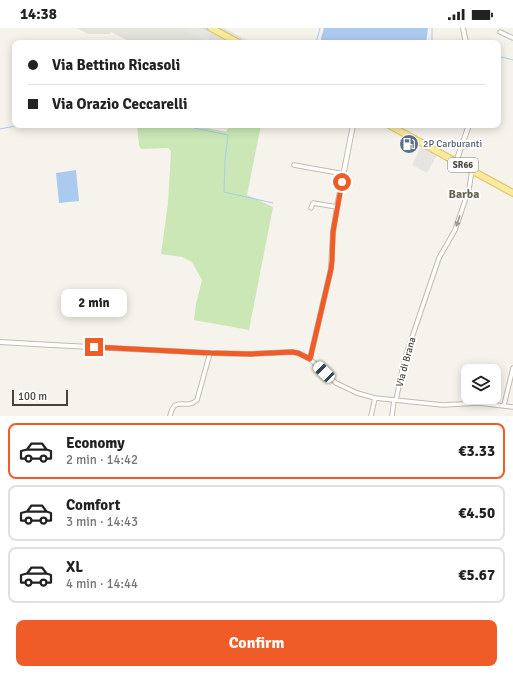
<!DOCTYPE html>
<html lang="en">
<head>
<meta charset="utf-8">
<style>
	:root { --surface:#fff; --page:#f2f2f2; --text:#222; --muted:#767676; --line:#e0e0e0; --accent:#f05c27 }
	body { margin:0; font-family:Signika,sans-serif; background:var(--page); color:var(--text); height:100vh; display:flex; flex-direction:column; font-size:15px; white-space:nowrap }
	* { box-sizing:border-box; margin:0 }
	p { font-size:13px; color:var(--muted) }
	.icon { flex:none; width:22px; height:22px; fill:none; stroke:currentColor; stroke-width:2; stroke-linecap:round; stroke-linejoin:round }
	.map { position:relative; height:388px; overflow:hidden }
	.drawer { display:flex; flex-direction:column; background:var(--surface); flex:1 }
	.drawer>* { flex:none }
	.top-card { position:absolute; left:12px; top:12px; width:489px; height:88px; border-radius:8px; box-shadow:0 2px 10px #0003; display:grid; align-content:center; height:88px; padding:0 16px; background:var(--surface) }
	.tools { position:absolute; left:461px; top:336px; display:grid; gap:8px }
	.tools a { display:grid; place-items:center; width:40px; height:40px; border-radius:8px; background:var(--surface); box-shadow:0 2px 10px #0003; font-size:20px }
	.scale { position:absolute; left:12px; bottom:10px; width:56px; box-sizing:border-box; padding-left:4px; border:2px solid #494439; border-top:0; font-size:11px; line-height:14px; white-space:nowrap; color:#494439; -webkit-text-stroke:3px #fff; paint-order:stroke }
	.end { position:absolute; width:18px; height:18px; margin:-9px; border:5px solid #f05c27; background:#fff; box-shadow:0 0 0 2px #fff }
	.from { border-radius:50% }
	.bubble { position:absolute; height:28px; border-radius:8px; background:var(--surface); box-shadow:0 2px 10px #0003; font-size:13px; font-weight:700; line-height:28px; text-align:center }
	.car { position:absolute; width:12px; height:24px; margin:-12px -6px; border-radius:5px; box-shadow:0 0 3px 1px #0007; background:linear-gradient(#fff 24%,#345 0 40%,#fff 0 76%,#345 0 86%,#fff 0) }
	.top-card b { display:flex; align-items:center; gap:14px; height:38px; font-size:15px }
	.top-card b+b { border-top:1px solid var(--line) }
	.top-card i { width:10px; height:10px; background:var(--text) }
	ul { padding:7px 0 0; list-style:none }
	li { display:flex; align-items:center; gap:12px; height:56px; margin:0 8px 6px; padding:0 8px; border:2px solid var(--line); border-radius:8px }
	li div { flex:1 }
	li b { display:block; font-size:15px }
	li em { font-style:normal; font-weight:700 }
	li.on { border-color:var(--accent) }
	li>.icon { width:36px; height:36px; stroke-width:1.5 }
	.cta { display:flex; gap:8px; margin-top:auto; padding:8px 16px }
	.cta a { flex:1; height:46px; border-radius:8px; background:var(--accent); color:#fff; font-size:16px; font-weight:700; line-height:46px; text-align:center }
	.status { display:flex; justify-content:space-between; align-items:center; height:28px; padding:0 20px; background:var(--surface); direction:ltr }
	.status svg { height:11px; fill:currentColor }
	.map>svg:first-child { display:block }
	.industrial { fill:#e4e2dc }
	.green { fill:#cbe7b6 }
	.parking { fill:#e7e5e2 }
	.water { fill:#abcbee }
	.lines { fill:none; stroke-linecap:round; stroke-linejoin:round }
	.stream { stroke:#abcbee; stroke-width:1 }
	.minor-casing { stroke:#c0bcae; stroke-width:5.5 }
	.tertiary-casing { stroke:#c0bcae; stroke-width:6 }
	.primary-casing { stroke:#dfca6f; stroke-width:8 }
	.minor { stroke:#fff; stroke-width:3.5 }
	.tertiary { stroke:#fff; stroke-width:4 }
	.primary { stroke:#faea9f; stroke-width:5.5 }
	.oneway { fill:#9b9892 }
	.route { stroke:#f05c27; stroke-width:5 }
	.labels { text-anchor:middle; dominant-baseline:central; stroke-width:3.5; stroke-linejoin:round; paint-order:stroke }
	.shield { fill:#fff; stroke:#807c74; stroke-width:1 }
	.shield-label { font-size:9px; font-weight:bold; fill:#494439 }
	.service-label { font-size:10px; fill:#4e5e75; stroke:#fff; text-anchor:start }
	.street-label { font-size:10px; fill:#494439; stroke:#fff }
	.quarter-label { font-size:12px; font-weight:bold; fill:#6b6351; stroke:#fff }
</style>
</head>
<body>
<div class="status"><b>14:38</b><svg viewBox="0 0 49 12"><path d="M0 12V9h3v3zM5 12V6h3v6zM10 12V3h3v9zM15 12V0h3v12zM26 1h20v11H26zM47 4h2v5h-2z"/></svg></div>
<div class="map">
<svg width="513" height="388" viewBox="0 0 513 388">
	<rect width="100%" height="100%" fill="#f5f3eb"/>
	<path class="industrial" d="M77,0H224L252,15H137L131,12L130,14L111,4L109,6H88Z"/>
	<path class="green" d="M137,97H200L202,99L226,104L230,97H261L247,167L273,179L249,302L194,292L196,276L202,252L192,234L182,229L161,226L168,175L171,123L168,120L141,121L139,117Z"/>
	<path class="parking" d="M181,0H201L211,5L207,14Z
		M421,119L437,127L427,145L412,137Z"/>
	<path class="water" d="M324,0H428L426,15H323L321,13V10Z
		M76,142L79,173L59,175L56,145Z"/>
	<g class="lines">
		<path class="stream" d="M204,0L212,4
			M218,0L232,7
			M432,0V13
			M236,10L245,15
			M316,15L320,0
			M498,28L513,32
			M192,97L194,100L228,107L225,132L224,164L273,175
			M0,101L20,97"/>
		<defs>
			<path id="minor" d="M500,4L513,10
				M294,137L344,146
				M311,180L313,175L337,179
				M310,331L336,355L357,365L375,370L443,377L479,375L513,379
				M396,372L404,333L439,230L455,202L469,161L472,142
				M504,377L513,340
				M170,388C175,366 185,383 197,372L210,325
				M371,388L375,370
				M392,388L394,372"/>
			<path id="tertiary" d="M463,0L466,15
				M456,134L469,97
				M0,314L52,317L210,325L251,326L292,324L298,325L310,331L331,241L333,204L337,179L353,97"/>
			<path id="primary" d="M211,0L239,15
				M389,97L513,165"/>
		</defs>
		<use href="#minor" class="minor-casing"/>
		<use href="#tertiary" class="tertiary-casing"/>
		<use href="#primary" class="primary-casing"/>
		<use href="#minor" class="minor"/>
		<use href="#tertiary" class="tertiary"/>
		<use href="#primary" class="primary"/>
	</g>
	<defs><path id="oneway-solid" d="M-6-.8H1V-3.2L6.5 0L1 3.2V.8H-6Z"/></defs>
	<use class="oneway" href="#oneway-solid" transform="translate(458 193) rotate(109)"/>
	<g class="lines">
		<path class="route" d="M94,319L210,325L251,326L292,324L298,325L310,331L331,241L332,233L333,204L342,154"/>
	</g>
	<defs>
		<symbol id="fuel-disc" viewBox="-11 -11 22 22"><circle r="9.5" fill="#5c6f8a" stroke="#fff"/><path d="M-5.5-6h7V0h2V4h1.3V-2.5L3-4.5l.8-.8L6-3V5H2.5V1h-1V6h-7ZM-4.2-4.7v3.2H.2V-4.7Z" fill="#fff"/></symbol>
	</defs>
	<g fill-rule="evenodd">
		<use href="#fuel-disc" x="398" y="105" width="22" height="22"/>
	</g>
	<g class="labels">
		<rect class="shield" x="448" y="130" width="30" height="14" rx="3"/>
		<g class="shield-label">
			<text x="463" y="137">SR66</text>
		</g>
		<g class="service-label">
			<text x="423" y="116">2P Carburanti</text>
		</g>
		<g class="street-label">
			<text transform="translate(406 334) rotate(-75)">Via di Brana</text>
		</g>
		<g class="quarter-label">
			<text x="464" y="166">Barba</text>
		</g>
	</g>
</svg>
<div class="tools">
<a><svg class="icon" aria-label="layers" viewBox="0 0 24 24"><path d="M12 4l9 5-9 5-9-5zM3 14l9 5 9-5"/></svg></a>
</div>
<div class="scale">100 m</div>
<i class="end from" style="left:342px;top:154px"></i>
<i class="end" style="left:94px;top:319px"></i>
<div class="bubble" style="left:61px;top:261px;width:66px">2 min</div>
<i class="car" style="left:324px;top:344px;rotate:314deg"></i>
<div class="top-card">
<b><i class="from"></i>Via Bettino Ricasoli</b>
<b><i></i>Via Orazio Ceccarelli</b>
</div>
</div>
<section class="drawer">
<ul>
<li class="on"><svg class="icon" aria-label="car" viewBox="0 0 24 24"><path d="M5 17H2v-5l4-1 3-4h7l3 4 3 1v5h-3M9 17h6M6 11h13"/><circle cx="7" cy="17" r="2"/><circle cx="17" cy="17" r="2"/></svg><div><b>Economy</b><p>2 min · 14:42</p></div><em>€3.33</em></li>
<li><svg class="icon" aria-label="car" viewBox="0 0 24 24"><path d="M5 17H2v-5l4-1 3-4h7l3 4 3 1v5h-3M9 17h6M6 11h13"/><circle cx="7" cy="17" r="2"/><circle cx="17" cy="17" r="2"/></svg><div><b>Comfort</b><p>3 min · 14:43</p></div><em>€4.50</em></li>
<li><svg class="icon" aria-label="car" viewBox="0 0 24 24"><path d="M5 17H2v-5l4-1 3-4h7l3 4 3 1v5h-3M9 17h6M6 11h13"/><circle cx="7" cy="17" r="2"/><circle cx="17" cy="17" r="2"/></svg><div><b>XL</b><p>4 min · 14:44</p></div><em>€5.67</em></li>
</ul>
<div class="cta"><a>Confirm</a></div>
</section>
</body>
</html>
